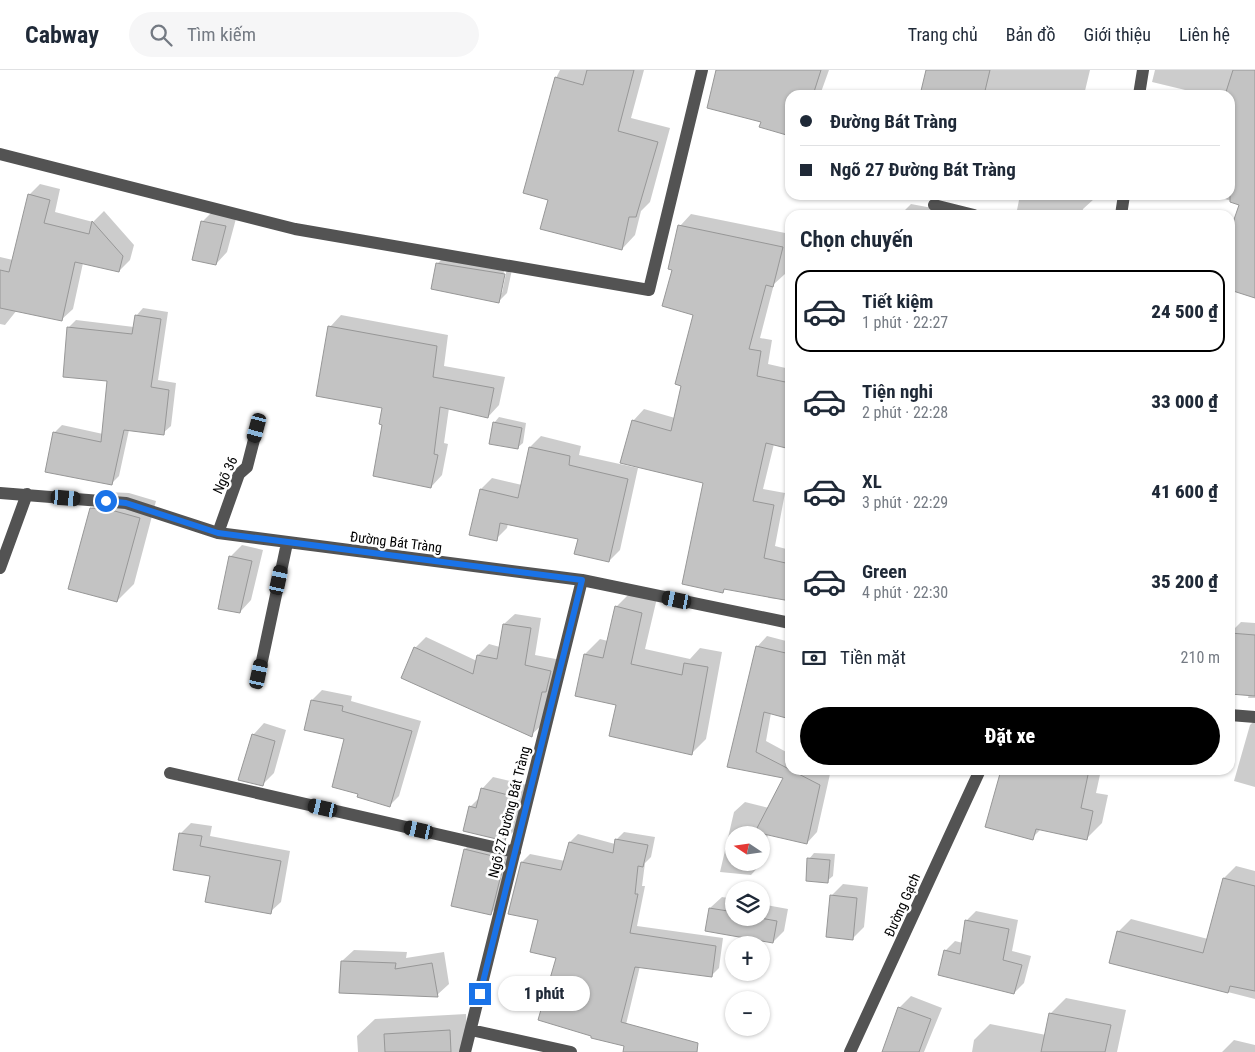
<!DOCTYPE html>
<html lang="vi">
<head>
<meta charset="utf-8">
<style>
	:root { --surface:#fff; --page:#f6f6f7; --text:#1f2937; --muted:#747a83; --line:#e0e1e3; --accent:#000 }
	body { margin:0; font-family:"Roboto Condensed",sans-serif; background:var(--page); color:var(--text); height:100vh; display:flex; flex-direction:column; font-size:19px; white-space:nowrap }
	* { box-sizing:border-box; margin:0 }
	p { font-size:16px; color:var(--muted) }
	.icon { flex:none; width:28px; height:28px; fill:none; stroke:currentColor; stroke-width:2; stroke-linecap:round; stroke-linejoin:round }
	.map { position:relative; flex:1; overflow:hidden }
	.drawer { position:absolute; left:785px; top:140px; width:450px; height:565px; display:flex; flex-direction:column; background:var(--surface); border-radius:15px; box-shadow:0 1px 4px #0004 }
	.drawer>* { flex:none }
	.banner { position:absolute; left:785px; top:20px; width:450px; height:110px; border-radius:15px; box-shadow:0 1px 4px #0004; display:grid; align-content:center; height:110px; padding:0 15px; background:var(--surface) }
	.needle { width:32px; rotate:283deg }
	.tools { position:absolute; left:725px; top:756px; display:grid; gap:10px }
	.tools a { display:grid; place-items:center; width:45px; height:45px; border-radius:50%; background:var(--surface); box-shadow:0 1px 4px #0004; font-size:25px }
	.end { position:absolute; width:22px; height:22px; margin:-11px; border:6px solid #1a73e8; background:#fff; box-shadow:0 0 0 2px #fff }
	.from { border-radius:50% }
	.bubble { position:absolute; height:35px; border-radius:18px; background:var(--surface); box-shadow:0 1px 4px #0004; font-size:16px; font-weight:800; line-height:35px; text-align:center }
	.car { position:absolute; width:15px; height:30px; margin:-15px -8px; border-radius:6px; box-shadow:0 0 4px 1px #0007; background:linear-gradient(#222 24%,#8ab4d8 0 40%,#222 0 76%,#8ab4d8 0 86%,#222 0) }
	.banner b { display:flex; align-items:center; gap:18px; height:48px; font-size:19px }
	.banner b+b { border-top:1px solid var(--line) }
	.banner i { width:12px; height:12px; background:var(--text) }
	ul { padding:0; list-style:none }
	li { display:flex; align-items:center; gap:15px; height:82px; margin:0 10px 8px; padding:0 5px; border:2px solid transparent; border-radius:15px }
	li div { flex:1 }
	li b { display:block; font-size:19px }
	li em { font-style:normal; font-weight:800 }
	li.selected { border-color:var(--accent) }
	li>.icon { width:45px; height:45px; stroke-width:1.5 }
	h2 { padding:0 15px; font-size:22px; line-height:60px }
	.pay { display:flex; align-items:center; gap:12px; height:55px; padding:0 15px; font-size:19px }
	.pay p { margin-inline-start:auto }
	.action { display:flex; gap:10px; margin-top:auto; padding:10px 15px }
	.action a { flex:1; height:58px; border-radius:30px; background:var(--accent); color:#fff; font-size:20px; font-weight:800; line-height:58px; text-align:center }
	header { display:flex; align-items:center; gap:30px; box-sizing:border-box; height:70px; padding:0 25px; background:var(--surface); border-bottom:1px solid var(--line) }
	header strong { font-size:24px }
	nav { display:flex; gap:28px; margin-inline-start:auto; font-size:18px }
	.search { width:350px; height:45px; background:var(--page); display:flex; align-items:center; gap:12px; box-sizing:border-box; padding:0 18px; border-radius:28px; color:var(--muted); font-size:19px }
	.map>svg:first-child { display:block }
	.shadow { fill:#0003; fill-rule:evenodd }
	.building { fill:#c3c3c3; stroke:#979797 }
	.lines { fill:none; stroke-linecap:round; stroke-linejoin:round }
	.minor { stroke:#535353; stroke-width:12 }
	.route { stroke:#1a73e8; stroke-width:6 }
	.labels { text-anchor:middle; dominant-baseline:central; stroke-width:5; stroke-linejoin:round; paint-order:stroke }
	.street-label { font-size:14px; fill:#000; stroke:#fff }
</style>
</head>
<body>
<header>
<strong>Cabway</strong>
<div class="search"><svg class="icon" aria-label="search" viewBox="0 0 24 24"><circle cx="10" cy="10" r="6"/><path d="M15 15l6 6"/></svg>Tìm kiếm</div>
<nav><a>Trang chủ</a><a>Bản đồ</a><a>Giới thiệu</a><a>Liên hệ</a></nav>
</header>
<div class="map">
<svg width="1255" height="982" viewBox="0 0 1255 982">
	<rect width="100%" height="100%" fill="#fff"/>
	<path class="shadow" d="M560,0H644L631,48L670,58L650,132L641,141L635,165L622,179L549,129L556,8Z
		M717,0H829L820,25H790V65L762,51L708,37Z
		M927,0H1090L1084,25H924Z
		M1155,0H1255V227L1230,219V165L1240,134L1213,125H1230V25H1206L1152,12Z
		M40,114L60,119L55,142L93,152L104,141L134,175L130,190L119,201L83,193L73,239L61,250L17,240L5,255L0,254V187L13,190L29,125Z
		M1020,125H1094V129L1083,139L1082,145H1016Z
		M911,134L970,145H900Z
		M214,140L237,145L227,182L216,194L203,151Z
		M691,144L790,164V181L785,204L774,214L760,268L772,270L768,294L790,299V378L774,374L763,419L785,423L775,476L790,480V530L768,528L769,526L726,518L722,522L705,412L633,351L644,339L675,348L694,245L674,199L680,156Z
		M446,185L513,195L507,223L498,232L437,194ZM505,197L507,198L502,223H499Z
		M143,238L168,242L158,310L176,313L171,356L163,363L129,360L119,406L111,414L54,363L62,355L103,364L109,310L68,258L76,250L134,257L136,246Z
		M341,245L448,265L444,296L505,307L499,335L488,347L449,338L444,373L448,374L442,405L431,417L383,354V337L330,257Z
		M499,347L526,353L523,373L517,378L494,353Z
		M541,366L581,376L579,385L638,398L620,480L609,491L579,468L508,453L507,458L496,469L481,419L492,408L522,415L530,377Z
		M108,422L129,423L156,431L134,514L117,531L91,439Z
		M242,475L263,480L251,530L240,542L230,487Z
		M631,522L657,528L645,579L690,589L700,578L722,582L706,669L691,684L618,634L585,584L600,569L608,571L616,537Z
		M515,544L541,548L535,585L561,590L542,655L531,665L415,578L426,567L477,591L478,585L489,574L500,577L504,554Z
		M1241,552L1255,553V628H1248L1249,624L1230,623V563Z
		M767,566L790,572V648L771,643L766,671L790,684V700H821L830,704L817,762L807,773L768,764L761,794L751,805L720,802L734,742L745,732L769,738L785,707L728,696L757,577ZM734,765H761V792H734Z
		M322,620L352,626L351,631L421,651L399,726L389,736L345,668L312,630Z
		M1255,650V717L1234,711L1250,655Z
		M264,653L286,660L274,703L262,715L253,665Z
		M1003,700H1101L1096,723L1108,725L1102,753L1087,768L1041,759L1032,768Z
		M493,707L527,715L516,759L505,770L470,737L479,728L482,719Z
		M191,753L212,756L210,766L290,781L281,832L270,842L211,805L181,763Z
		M624,762L655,767L651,787L645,793L642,816H645L637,856L723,868L719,898L711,906L640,896L624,963L557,887L539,849L522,792L530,784L565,791L570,772L578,764L615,774L616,770Z
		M476,768L515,777L502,832L490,844L465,779Z
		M814,783L835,784L833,806L827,811L809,789Z
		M1236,796L1255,801V929L1111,892L1119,861L1131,849L1208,869L1224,808Z
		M843,814L868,817L864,857L852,869L831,826Z
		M722,827L734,829V848H761V834L788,839L784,861L773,872L710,838Z
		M976,841L1018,850L1012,881L1031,886L1024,913L1014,923L945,881L955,871L963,873L966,851Z
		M354,880L407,882L406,888L444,882L449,914L437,925L342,891Z
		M911,926L942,938L924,982H890L899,938Z
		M1066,928L1126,940L1117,982H972L974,970L990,954L1046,965L1050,944Z
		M466,944L468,982H358L357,966L375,949Z
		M1234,970L1255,975V982H1222Z"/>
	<path class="building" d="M587,0H634L618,61L658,72L636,147H629L622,180L540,159L548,130L523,123L555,7L583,15Z
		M716,0H821L813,25H790V66L759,57L761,52L707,38Z
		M926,0H990L984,25H920Z
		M1233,0H1255V228L1230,220V161L1239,135L1230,132V25H1225Z
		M28,124L50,130L44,153L89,164L92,151L123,186L119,202L75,192L62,251L0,238V200L9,202Z
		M201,151L226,156L216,195L192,190Z
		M678,155L783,177L773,217L766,215L749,279L761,281L757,306L790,313V379L766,373L753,431L774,435L764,488L790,494V531L724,519L723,523L682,514L703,413L620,393L632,350L671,361L681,316L675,314L693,245L662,236L672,200L668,199Z
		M436,193L505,204L499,233L431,219Z
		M135,245L161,249L151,317L169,320L164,365L124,360L112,415L45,402L53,362L101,372L107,311L63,307L67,257L132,264Z
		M328,256L437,276L433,307L494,318L488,348L440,337L434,384L438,385L431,418L373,406L382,355L379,354L382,338L316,326Z
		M493,352L522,358L518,379L489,374Z
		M529,377L570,386L569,395L628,409L609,492L574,484L578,469L500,453L497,471L469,465L480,419L518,428Z
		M90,438L111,440L140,448L117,532L68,519Z
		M229,486L252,491L240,543L218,539Z
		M615,536L642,543L631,594L682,605L684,593L708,597L692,685L609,666L616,635L575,626L584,584L603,588Z
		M503,554L531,558L525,595L551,601L546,622H542L532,667L401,608L414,577L473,604L477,585L497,589Z
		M1230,563L1255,565V626L1230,624Z
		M756,576L790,584V649L764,642L756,682L820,715L807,774L755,762L783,708L727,697Z
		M311,630L343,636L342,641L412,661L390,737L357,727L358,724L332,717L344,669L304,660Z
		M252,664L275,671L263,716L238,710Z
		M1001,700H1089L1081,738L1093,741L1087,770L1036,759L1033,770L985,757Z
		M481,718L516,727L505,771L463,761L469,736L476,738Z
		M179,763L202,766L200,776L281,791L271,844L205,832L210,806L173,800Z
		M615,769L648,775L643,797L638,796L635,824H638L630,863L716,876L712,907L635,897L621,952L698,973L697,982H623L624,976L591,968V966L538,950L556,888L530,882L538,850L508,844L521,792L561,800L569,772L613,783Z
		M464,779L505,789L491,845L451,836Z
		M807,788L830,790L828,813L806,811Z
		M1223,808L1255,816V921L1230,916L1228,923L1109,893L1117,861L1203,883Z
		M830,825L857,828L853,870L826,867Z
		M709,838L734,842V848H760L777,851L773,873L705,861Z
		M965,850L1009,859L1003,890L1022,895L1014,924L938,905L944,880L960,884Z
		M341,891L396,893L395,899L432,893L438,927L339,923Z
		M898,937L931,949L919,982H882Z
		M1049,943L1111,955L1105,982H1041Z
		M450,960L451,982H385L384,964Z"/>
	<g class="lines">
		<path class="minor" d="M1139,25L1143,0
			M0,84L295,159L649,220L702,0
			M934,135L974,145
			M1121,145L1124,125
			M0,423L126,433L218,463L582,510L790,553
			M218,463L239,404L247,397L257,358
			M0,498L27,424
			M259,605L287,473
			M1230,645L1255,647
			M170,703L515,782
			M471,960L571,982
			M465,982L582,510
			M850,982L980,700"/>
	</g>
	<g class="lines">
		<path class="route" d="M106,431L126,433L218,463L582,510L480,924"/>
	</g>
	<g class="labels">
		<g class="street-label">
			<text transform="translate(225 405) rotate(-65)">Ngõ 36</text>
			<text transform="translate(396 472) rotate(7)">Đường Bát Tràng</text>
			<text transform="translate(509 742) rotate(-76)">Ngõ 27 Đường Bát Tràng</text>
			<text transform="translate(902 835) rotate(-66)">Đường Gạch</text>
		</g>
	</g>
</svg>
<div class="tools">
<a><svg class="needle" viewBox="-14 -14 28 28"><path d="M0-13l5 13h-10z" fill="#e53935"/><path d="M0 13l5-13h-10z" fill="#747a83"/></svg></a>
<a><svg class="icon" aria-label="layers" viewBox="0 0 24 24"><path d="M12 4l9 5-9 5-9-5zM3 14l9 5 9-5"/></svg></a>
<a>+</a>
<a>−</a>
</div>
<i class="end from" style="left:106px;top:431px"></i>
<i class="end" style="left:480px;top:924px"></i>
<div class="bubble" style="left:498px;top:906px;width:92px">1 phút</div>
<i class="car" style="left:257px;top:358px;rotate:195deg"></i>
<i class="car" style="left:66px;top:428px;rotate:95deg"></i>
<i class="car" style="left:279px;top:510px;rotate:12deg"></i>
<i class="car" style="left:677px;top:530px;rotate:282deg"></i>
<i class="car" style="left:259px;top:604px;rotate:12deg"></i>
<i class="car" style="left:323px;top:738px;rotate:283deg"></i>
<i class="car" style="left:419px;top:760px;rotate:283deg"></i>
<div class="banner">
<b><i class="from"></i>Đường Bát Tràng</b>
<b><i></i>Ngõ 27 Đường Bát Tràng</b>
</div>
<section class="drawer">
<h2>Chọn chuyến</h2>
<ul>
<li class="selected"><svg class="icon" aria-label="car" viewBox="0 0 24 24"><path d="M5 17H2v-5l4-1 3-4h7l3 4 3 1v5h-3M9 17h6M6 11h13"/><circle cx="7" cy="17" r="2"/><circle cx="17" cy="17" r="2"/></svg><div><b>Tiết kiệm</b><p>1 phút · 22:27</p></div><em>24 500 ₫</em></li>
<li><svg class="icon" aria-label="car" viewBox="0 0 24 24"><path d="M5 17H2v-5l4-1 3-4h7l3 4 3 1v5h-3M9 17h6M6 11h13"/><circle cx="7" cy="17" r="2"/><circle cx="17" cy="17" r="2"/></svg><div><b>Tiện nghi</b><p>2 phút · 22:28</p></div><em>33 000 ₫</em></li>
<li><svg class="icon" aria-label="car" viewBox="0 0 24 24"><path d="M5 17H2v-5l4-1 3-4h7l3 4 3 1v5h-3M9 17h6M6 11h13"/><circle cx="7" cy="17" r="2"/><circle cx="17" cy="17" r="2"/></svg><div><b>XL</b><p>3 phút · 22:29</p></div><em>41 600 ₫</em></li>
<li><svg class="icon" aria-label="car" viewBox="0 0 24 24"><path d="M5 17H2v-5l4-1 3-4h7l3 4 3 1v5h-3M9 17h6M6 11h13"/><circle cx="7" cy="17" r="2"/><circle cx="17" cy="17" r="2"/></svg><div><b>Green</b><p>4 phút · 22:30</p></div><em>35 200 ₫</em></li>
</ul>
<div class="pay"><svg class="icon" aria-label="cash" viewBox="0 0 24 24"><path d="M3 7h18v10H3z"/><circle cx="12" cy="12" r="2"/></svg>Tiền mặt<p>210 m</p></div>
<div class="action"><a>Đặt xe</a></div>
</section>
</div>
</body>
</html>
